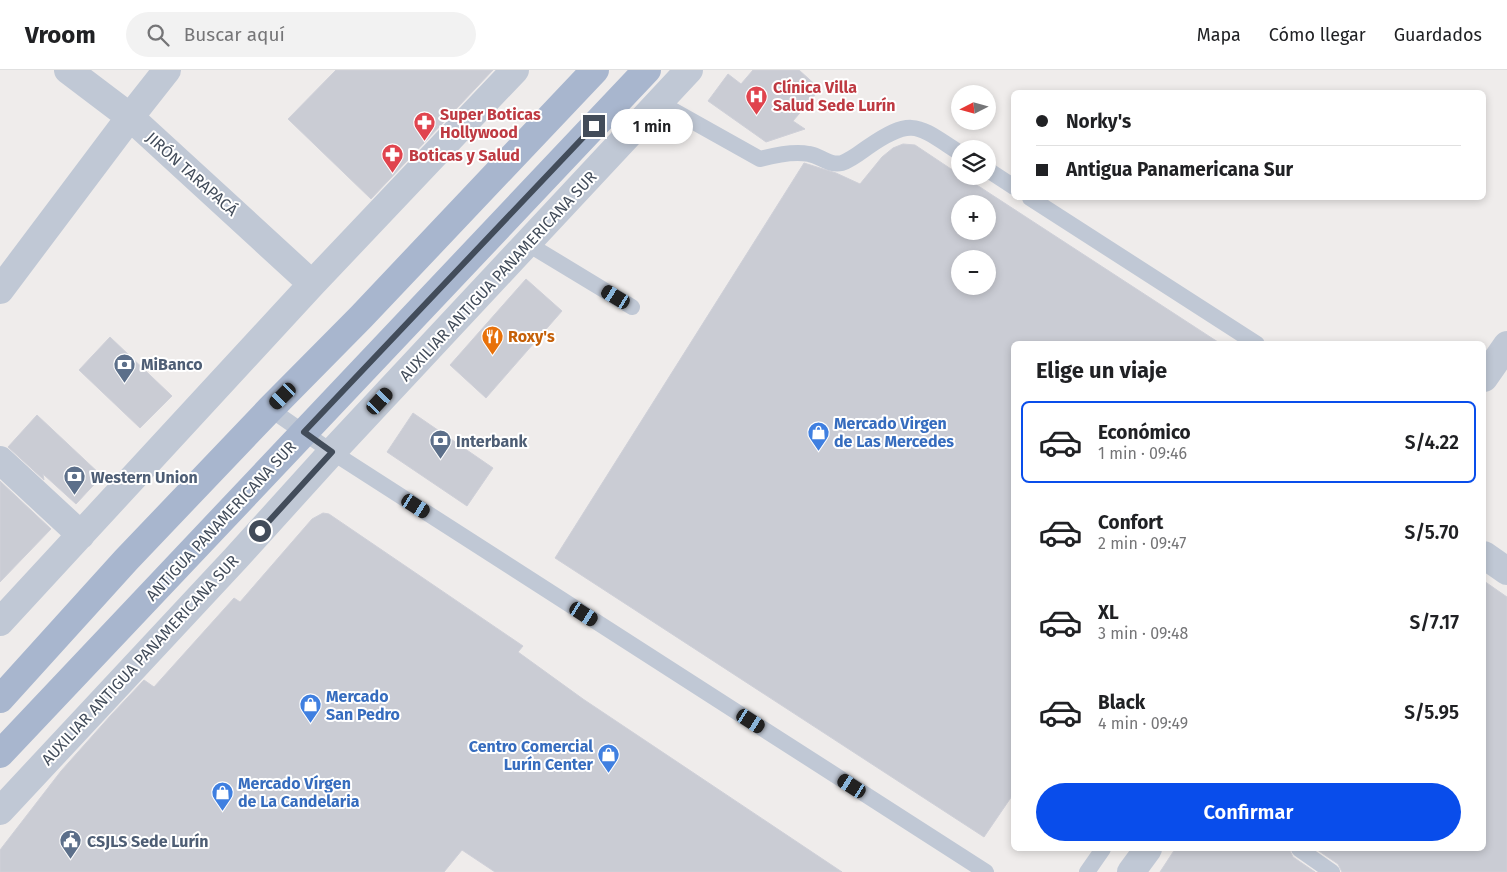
<!DOCTYPE html>
<html lang="es">
<head>
<meta charset="utf-8">
<style>
	:root { --surface:#fff; --page:#f2f2f2; --text:#202124; --muted:#757577; --line:#e0e0e0; --accent:#094deb }
	body { margin:0; font-family:"Fira Sans",sans-serif; background:var(--page); color:var(--text); height:100vh; display:flex; flex-direction:column; font-size:19px; white-space:nowrap }
	* { box-sizing:border-box; margin:0 }
	p { font-size:16px; color:var(--muted) }
	.icon { flex:none; width:28px; height:28px; fill:none; stroke:currentColor; stroke-width:2; stroke-linecap:round; stroke-linejoin:round }
	.map { position:relative; flex:1; overflow:hidden }
	.details { position:absolute; left:1011px; top:271px; width:475px; height:510px; display:flex; flex-direction:column; background:var(--surface); border-radius:8px; box-shadow:0 2px 8px #0003 }
	.details>* { flex:none }
	.top-card { position:absolute; left:1011px; top:20px; width:475px; height:110px; border-radius:8px; box-shadow:0 2px 8px #0003; display:grid; align-content:center; height:110px; padding:0 25px; background:var(--surface) }
	.needle { width:32px; rotate:264deg }
	.fabs { position:absolute; left:951px; top:15px; display:grid; gap:10px }
	.fabs a { display:grid; place-items:center; width:45px; height:45px; border-radius:50%; background:var(--surface); box-shadow:0 2px 8px #0003; font-size:25px }
	.end { position:absolute; width:22px; height:22px; margin:-11px; border:6px solid #424c5a; background:#fff; box-shadow:0 0 0 2px #fff }
	.from { border-radius:50% }
	.bubble { position:absolute; height:35px; border-radius:18px; background:var(--surface); box-shadow:0 2px 8px #0003; font-size:16px; font-weight:600; line-height:35px; text-align:center }
	.car { position:absolute; width:15px; height:30px; margin:-15px -8px; border-radius:6px; box-shadow:0 0 4px 1px #0007; background:linear-gradient(#222 24%,#8ab4d8 0 40%,#222 0 76%,#8ab4d8 0 86%,#222 0) }
	.top-card b { display:flex; align-items:center; gap:18px; height:48px; font-size:19px }
	.top-card b+b { border-top:1px solid var(--line) }
	.top-card i { width:12px; height:12px; background:var(--text) }
	ul { padding:0; list-style:none }
	li { display:flex; align-items:center; gap:15px; height:82px; margin:0 10px 8px; padding:0 15px; border:2px solid transparent; border-radius:8px }
	li div { flex:1 }
	li b { display:block; font-size:19px }
	li em { font-style:normal; font-weight:600 }
	li.on { border-color:var(--accent) }
	li>.icon { width:45px; height:45px; stroke-width:1.5 }
	h2 { padding:0 25px; font-size:22px; line-height:60px }
	.cta { display:flex; gap:10px; margin-top:auto; padding:10px 25px }
	.cta a { flex:1; height:58px; border-radius:30px; background:var(--accent); color:#fff; font-size:20px; font-weight:600; line-height:58px; text-align:center }
	header { display:flex; align-items:center; gap:30px; box-sizing:border-box; height:70px; padding:0 25px; background:var(--surface); border-bottom:1px solid var(--line) }
	header strong { font-size:24px }
	nav { display:flex; gap:28px; margin-inline-start:auto; font-size:18px }
	.search { width:350px; height:45px; background:var(--page); display:flex; align-items:center; gap:12px; box-sizing:border-box; padding:0 18px; border-radius:28px; color:var(--muted); font-size:19px }
	.map>svg:first-child { display:block }
	.building { fill:#caccd4; stroke:#cfd0d8; fill-rule:evenodd }
	.lines { fill:none; stroke-linecap:round; stroke-linejoin:round }
	.lane { stroke:#c0c8d5; stroke-width:16 }
	.street { stroke:#c0c8d5; stroke-width:28 }
	.primary { stroke:#a8b6ce; stroke-width:28 }
	.route { stroke:#424c5a; stroke-width:6 }
	.labels { text-anchor:middle; dominant-baseline:central; stroke-width:4; stroke-linejoin:round; paint-order:stroke }
	.health-label { font-size:16px; font-weight:bold; fill:#be3a42; stroke:#fff; text-anchor:start }
	.street-label { font-size:16px; fill:#424c5a; stroke:#fff }
	.food-label { font-size:16px; font-weight:bold; fill:#c56008; stroke:#fff; text-anchor:start }
	.service-label { font-size:16px; font-weight:bold; fill:#4e5e75; stroke:#fff; text-anchor:start }
	.shop-label { font-size:16px; font-weight:bold; fill:#366cbe; stroke:#fff; text-anchor:start }
</style>
</head>
<body>
<header>
<strong>Vroom</strong>
<div class="search"><svg class="icon" aria-label="search" viewBox="0 0 24 24"><circle cx="10" cy="10" r="6"/><path d="M15 15l6 6"/></svg>Buscar aquí</div>
<nav><a>Mapa</a><a>Cómo llegar</a><a>Guardados</a></nav>
</header>
<div class="map">
<svg width="1507" height="802" viewBox="0 0 1507 802">
	<rect width="100%" height="100%" fill="#efeceb"/>
	<path class="building" d="M336,0H493L371,129L288,49Z
		M753,0H799L820,19L793,51L805,59L766,72L708,31L728,4L741,14Z
		M903,74L915,75L960,105V106H963L1221,274H1014V723L984,767L555,488L804,93L836,103L860,114L882,87L893,78ZM960,134H988V161H960ZM960,189H988V216H960Z
		M526,209L562,241L486,328L450,295Z
		M110,267L172,326L140,358L79,300Z
		M413,343L493,398L467,436L387,382Z
		M37,345L102,406L76,434L43,404L44,410L8,377Z
		M0,411L51,459L0,512Z
		M323,443L329,444L523,576L518,582L583,629L842,802H495L462,780L444,802H0V780L61,701L111,645L144,610L154,617L234,528L240,532L312,449Z
		M1484,511L1507,527V802H1342L1338,794L1316,779H1484Z
		M1175,779H1289L1293,787L1315,802H1160Z"/>
	<g class="lines">
		<path class="lane" d="M660,33L760,89C775,85 794,81 809,84C821,86 829,96 842,93C851,90 861,82 868,77C913,46 918,56 960,83
			M988,100L1014,117
			M1030,128L1257,274
			M528,174L632,237
			M270,339L332,382L986,802
			M1299,779L1332,802
			M1087,802L1103,779"/>
		<path class="street" d="M68,0L130,47L312,214
			M0,220L130,47L167,0
			M1484,308L1507,275
			M0,390L81,465
			M1484,485L1507,501
			M0,552L312,214L515,0
			M0,741L236,488L332,382L689,0
			M1131,802L1148,779"/>
		<path class="primary" d="M0,629L126,490L270,339L361,247L595,0
			M0,684L647,0"/>
	</g>
	<g class="lines">
		<path class="route" d="M260,461L332,382L304,362L594,56"/>
	</g>
	<defs>
		<symbol id="hospital-pin" viewBox="-11 -11 22 30"><path d="M0 17L-7.5 6A9.5 9.5 0 1 1 7.5 6Z" fill="#e0444e" stroke="#fff"/><path d="M-5-5h3v3.5h4V-5h3V5h-3V1.5h-4V5h-3Z" fill="#fff"/></symbol>
		<symbol id="pharmacy-pin" viewBox="-11 -11 22 30"><path d="M0 17L-7.5 6A9.5 9.5 0 1 1 7.5 6Z" fill="#e0444e" stroke="#fff"/><path d="M-2-6h4v4h4v4h-4v4h-4v-4h-4v-4h4Z" fill="#fff"/></symbol>
		<symbol id="restaurant-pin" viewBox="-11 -11 22 30"><path d="M0 17L-7.5 6A9.5 9.5 0 1 1 7.5 6Z" fill="#e8710a" stroke="#fff"/><path d="M-5-6h1v4h1v-4h1v4h1v-4h1v5L-1.5 .5V6h-2V.5L-5-1ZM5-6V6H3V1.5H1.5Q1.5-4 5-6Z" fill="#fff"/></symbol>
		<symbol id="bank-pin" viewBox="-11 -11 22 30"><path d="M0 17L-7.5 6A9.5 9.5 0 1 1 7.5 6Z" fill="#5c6f8a" stroke="#fff"/><path d="M-6-4H6V4H-6ZM0-2.3a2.3 2.3 0 1 0 0 4.6a2.3 2.3 0 1 0 0-4.6Z" fill="#fff"/></symbol>
		<symbol id="shop-pin" viewBox="-11 -11 22 30"><path d="M0 17L-7.5 6A9.5 9.5 0 1 1 7.5 6Z" fill="#3f7fe0" stroke="#fff"/><path d="M-5-2.5h2.3a2.7 3.5 0 0 1 5.4 0H5L5.5 6h-11ZM-1.5-2.5h3a1.5 2.3 0 0 0-3 0Z" fill="#fff"/></symbol>
		<symbol id="civic-pin" viewBox="-11 -11 22 30"><path d="M0 17L-7.5 6A9.5 9.5 0 1 1 7.5 6Z" fill="#5c6f8a" stroke="#fff"/><path d="M-.6-6.5H3V-4.5H.6V-3L4-1V1h2V6H-6V1h2V-1L-.6-3ZM-1.2 2.5V6h2.4V2.5Z" fill="#fff"/></symbol>
	</defs>
	<g fill-rule="evenodd">
		<use href="#hospital-pin" x="744" y="14" width="25" height="34"/>
		<use href="#pharmacy-pin" x="412" y="40" width="25" height="34"/>
		<use href="#pharmacy-pin" x="380" y="72" width="25" height="34"/>
		<use href="#restaurant-pin" x="480" y="254" width="25" height="34"/>
		<use href="#bank-pin" x="112" y="282" width="25" height="34"/>
		<use href="#shop-pin" x="806" y="350" width="25" height="34"/>
		<use href="#bank-pin" x="428" y="358" width="25" height="34"/>
		<use href="#bank-pin" x="62" y="394" width="25" height="34"/>
		<use href="#shop-pin" x="298" y="622" width="25" height="34"/>
		<use href="#shop-pin" x="596" y="672" width="25" height="34"/>
		<use href="#shop-pin" x="210" y="710" width="25" height="34"/>
		<use href="#civic-pin" x="58" y="758" width="25" height="34"/>
	</g>
	<g class="labels">
		<g class="health-label">
			<text x="773" y="17">Clínica Villa<tspan x="773" dy="18">Salud Sede Lurín</tspan></text>
			<text x="440" y="44">Super Boticas<tspan x="440" dy="18">Hollywood</tspan></text>
			<text x="409" y="85">Boticas y Salud</text>
		</g>
		<g class="street-label">
			<text transform="translate(192 104) rotate(42)">JIRÓN TARAPACÁ</text>
			<text transform="translate(498 206) rotate(-47)">AUXILIAR ANTIGUA PANAMERICANA SUR</text>
			<text transform="translate(221 451) rotate(-47)">ANTIGUA PANAMERICANA SUR</text>
			<text transform="translate(140 590) rotate(-47)">AUXILIAR ANTIGUA PANAMERICANA SUR</text>
		</g>
		<g class="food-label">
			<text x="508" y="266">Roxy's</text>
		</g>
		<g class="service-label">
			<text x="141" y="294">MiBanco</text>
			<text x="456" y="371">Interbank</text>
			<text x="91" y="407">Western Union</text>
			<text x="87" y="771">CSJLS Sede Lurín</text>
		</g>
		<g class="shop-label">
			<text x="834" y="353">Mercado Virgen<tspan x="834" dy="18">de Las Mercedes</tspan></text>
			<text x="326" y="626">Mercado<tspan x="326" dy="18">San Pedro</tspan></text>
			<text x="593" y="676" text-anchor="end">Centro Comercial<tspan x="593" dy="18">Lurín Center</tspan></text>
			<text x="238" y="713">Mercado Vírgen<tspan x="238" dy="18">de La Candelaria</tspan></text>
		</g>
	</g>
</svg>
<div class="fabs">
<a><svg class="needle" viewBox="-14 -14 28 28"><path d="M0-13l5 13h-10z" fill="#e53935"/><path d="M0 13l5-13h-10z" fill="#757577"/></svg></a>
<a><svg class="icon" aria-label="layers" viewBox="0 0 24 24"><path d="M12 4l9 5-9 5-9-5zM3 14l9 5 9-5"/></svg></a>
<a>+</a>
<a>−</a>
</div>
<i class="end from" style="left:260px;top:461px"></i>
<i class="end" style="left:594px;top:56px"></i>
<div class="bubble" style="left:611px;top:39px;width:82px">1 min</div>
<i class="car" style="left:616px;top:227px;rotate:301deg"></i>
<i class="car" style="left:283px;top:326px;rotate:225deg"></i>
<i class="car" style="left:380px;top:331px;rotate:43deg"></i>
<i class="car" style="left:416px;top:436px;rotate:123deg"></i>
<i class="car" style="left:584px;top:544px;rotate:123deg"></i>
<i class="car" style="left:751px;top:651px;rotate:123deg"></i>
<i class="car" style="left:852px;top:716px;rotate:303deg"></i>
<div class="top-card">
<b><i class="from"></i>Norky's</b>
<b><i></i>Antigua Panamericana Sur</b>
</div>
<section class="details">
<h2>Elige un viaje</h2>
<ul>
<li class="on"><svg class="icon" aria-label="car" viewBox="0 0 24 24"><path d="M5 17H2v-5l4-1 3-4h7l3 4 3 1v5h-3M9 17h6M6 11h13"/><circle cx="7" cy="17" r="2"/><circle cx="17" cy="17" r="2"/></svg><div><b>Económico</b><p>1 min · 09:46</p></div><em>S/4.22</em></li>
<li><svg class="icon" aria-label="car" viewBox="0 0 24 24"><path d="M5 17H2v-5l4-1 3-4h7l3 4 3 1v5h-3M9 17h6M6 11h13"/><circle cx="7" cy="17" r="2"/><circle cx="17" cy="17" r="2"/></svg><div><b>Confort</b><p>2 min · 09:47</p></div><em>S/5.70</em></li>
<li><svg class="icon" aria-label="car" viewBox="0 0 24 24"><path d="M5 17H2v-5l4-1 3-4h7l3 4 3 1v5h-3M9 17h6M6 11h13"/><circle cx="7" cy="17" r="2"/><circle cx="17" cy="17" r="2"/></svg><div><b>XL</b><p>3 min · 09:48</p></div><em>S/7.17</em></li>
<li><svg class="icon" aria-label="car" viewBox="0 0 24 24"><path d="M5 17H2v-5l4-1 3-4h7l3 4 3 1v5h-3M9 17h6M6 11h13"/><circle cx="7" cy="17" r="2"/><circle cx="17" cy="17" r="2"/></svg><div><b>Black</b><p>4 min · 09:49</p></div><em>S/5.95</em></li>
</ul>
<div class="cta"><a>Confirmar</a></div>
</section>
</div>
</body>
</html>
